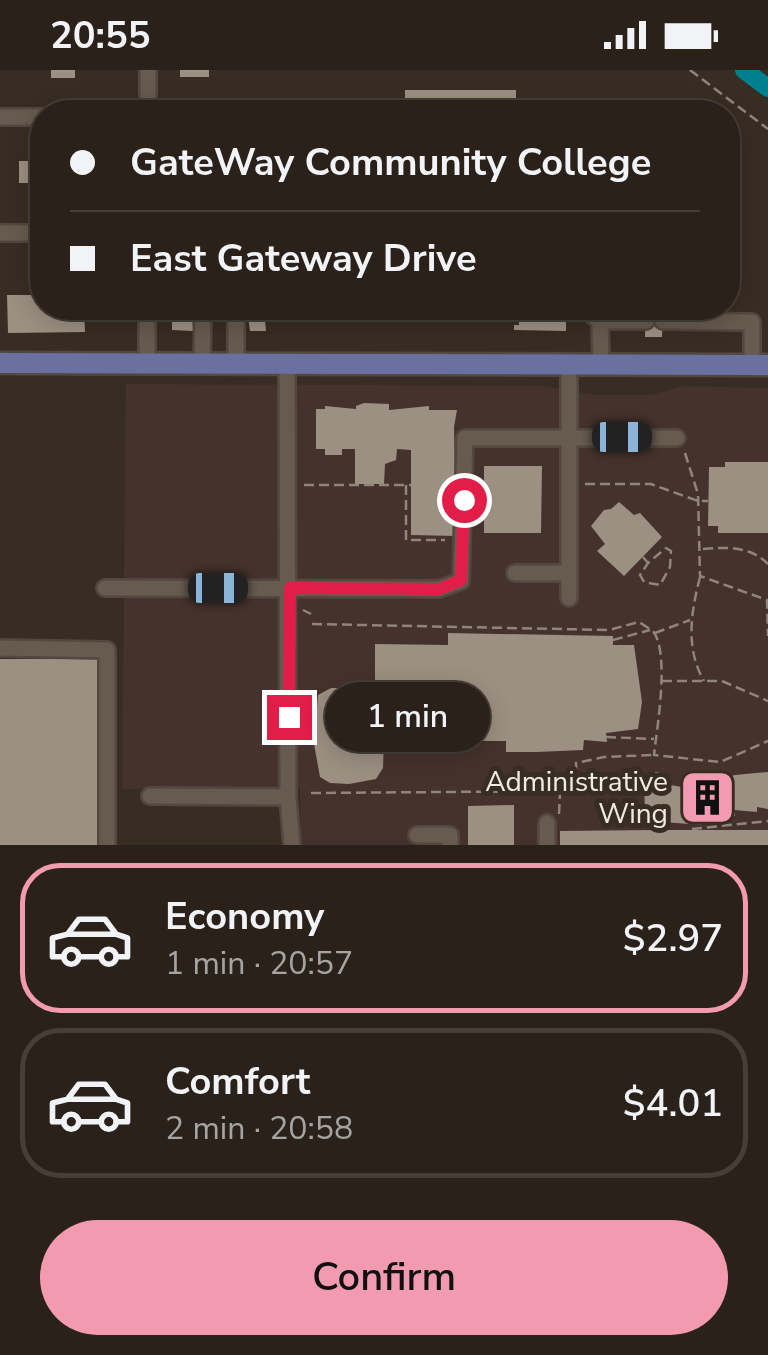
<!DOCTYPE html>
<html lang="en">
<head>
<meta charset="utf-8">
<style>
	:root { --surface:#2a221a; --page:#322a23; --text:#f1f3f6; --muted:#a5a4a2; --line:#463f39; --accent:#f29ab0 }
	body { margin:0; font-family:"Nunito Sans",sans-serif; background:var(--page); color:var(--text); height:100vh; display:flex; flex-direction:column; font-size:38px; white-space:nowrap }
	* { box-sizing:border-box; margin:0 }
	p { font-size:32px; color:var(--muted) }
	.icon { flex:none; width:55px; height:55px; fill:none; stroke:currentColor; stroke-width:2; stroke-linecap:round; stroke-linejoin:round }
	.map { position:relative; height:775px; overflow:hidden }
	.drawer { display:flex; flex-direction:column; background:var(--surface); flex:1 }
	.drawer>* { flex:none }
	.hud { position:absolute; left:30px; top:30px; width:710px; height:220px; border-radius:40px; box-shadow:0 5px 25px #0003,0 0 0 2px var(--line); display:grid; align-content:center; height:220px; padding:0 40px; background:var(--surface) }
	.end { position:absolute; width:45px; height:45px; margin:-22px; border:12px solid #e11d48; background:#fff; box-shadow:0 0 0 5px #fff }
	.from { border-radius:50% }
	.bubble { position:absolute; height:70px; border-radius:35px; background:var(--surface); box-shadow:0 5px 25px #0003,0 0 0 2px var(--line); font-size:32px; font-weight:600; line-height:70px; text-align:center }
	.car { position:absolute; width:30px; height:60px; margin:-30px -15px; border-radius:12px; box-shadow:0 0 8px 2px #0007; background:linear-gradient(#222 24%,#8ab4d8 0 40%,#222 0 76%,#8ab4d8 0 86%,#222 0) }
	.hud b { display:flex; align-items:center; gap:35px; height:95px; font-size:38px }
	.hud b+b { border-top:2px solid var(--line) }
	.hud i { width:25px; height:25px; background:var(--text) }
	ul { padding:18px 0 0; list-style:none }
	li { display:flex; align-items:center; gap:30px; height:150px; margin:0 20px 15px; padding:0 20px; border:5px solid var(--line); border-radius:40px }
	li div { flex:1 }
	li b { display:block; font-size:38px }
	li em { font-style:normal; font-weight:600 }
	li.on { border-color:var(--accent) }
	li>.icon { width:90px; height:90px; stroke-width:1.5 }
	.button { display:flex; gap:20px; margin-top:auto; padding:20px 40px }
	.button a { flex:1; height:115px; border-radius:60px; background:var(--accent); color:#111; font-size:40px; font-weight:600; line-height:115px; text-align:center }
	.status { display:flex; justify-content:space-between; align-items:center; height:70px; padding:0 50px; background:var(--surface); direction:ltr }
	.status svg { height:28px; fill:currentColor }
	.map>svg:first-child { display:block }
	.education { fill:#45322c }
	.lines { fill:none; stroke-linecap:round; stroke-linejoin:round }
	.canal { stroke:#00808f; stroke-width:18 }
	.building { fill:#9c9082 }
	.minor-casing { stroke:#52483f; stroke-width:20 }
	.major-casing { stroke:#52483f; stroke-width:25 }
	.path { stroke:#8f857c; stroke-width:2.5; stroke-dasharray:10 5; stroke-linecap:butt }
	.minor { stroke:#665b4e; stroke-width:15 }
	.major { stroke:#6a70a0; stroke-width:20 }
	.route { stroke:#e11d48; stroke-width:12 }
	.labels { text-anchor:middle; dominant-baseline:central; stroke-width:10; stroke-linejoin:round; paint-order:stroke }
	.poi-label { font-size:28px; fill:#f2ebe3; stroke:#382d22; text-anchor:end }
</style>
</head>
<body>
<div class="status"><b>20:55</b><svg viewBox="0 0 49 12"><path d="M0 12V9h3v3zM5 12V6h3v6zM10 12V3h3v9zM15 12V0h3v12zM26 1h20v11H26zM47 4h2v5h-2z"/></svg></div>
<div class="map">
<svg width="768" height="775" viewBox="0 0 768 775">
	<rect width="100%" height="100%" fill="#382d22"/>
	<path class="education" d="M126,314L542,316L595,325H651L682,316L768,318V775H301L300,718L122,719Z"/>
	<g class="lines">
		<path class="canal" d="M744,0L768,18"/>
	</g>
	<path class="building" d="M51,0H75V8H51Z
		M180,0H209V7H180Z
		M405,20H516V42H405Z
		M19,91H42V113H19Z
		M7,225H42V238H84L85,262L8,263Z
		M264,238L266,261H250L247,240Z
		M519,238H566V261L514,260V255H519Z
		M646,238H663L662,267H645Z
		M172,240H192L193,261L172,260Z
		M364,333L389,334V340L429,336V340H457L454,357L456,466L411,465V380L397,379L396,390L385,394L384,414H355V379H342V385H325V379H316V339H325V336L356,339V336Z
		M725,392H768V463H718V456H708L709,397H725Z
		M484,396H542L541,463H484Z
		M619,432L634,445L640,443L662,467L624,506L597,481L605,474L591,456L604,440L611,439Z
		M448,563L613,566V575H634L642,632L638,659L606,663L607,672L584,670L583,680L537,682H506V671H428V682H399V670H384L383,698L376,709L349,714L330,713L320,707L314,674L318,625L331,618H375V574L448,575Z
		M0,589H99V775H0Z
		M655,702L665,703V714L687,718L735,705L768,702V739L757,737V742L734,740L735,746L703,742L702,755L663,752L662,760H768V775H560V761L653,760L654,743L645,744L644,707L655,710Z
		M514,735V775H468V736Z"/>
	<g class="lines">
		<defs>
			<path id="minor" d="M148,42V0
				M0,47H42
				M0,163H42
				M582,238L600,251H646
				M600,251L601,294
				M663,251L752,252V295
				M147,293V238
				M202,293L203,238
				M236,293V238
				M287,293L288,727L292,775
				M569,293V528
				M515,503H569
				M105,518L439,519L461,511L465,368H677
				M0,578L107,580V775
				M150,726L288,727
				M417,765H450V775
				M547,775V753"/>
			<path id="major" d="M0,293L768,295"/>
		</defs>
		<use href="#minor" class="minor-casing"/>
		<use href="#major" class="major-casing"/>
		<path class="path" d="M690,0L768,59
			M685,383L698,424L700,506L767,530L768,566
			M585,414H651L698,431H708
			M304,415H411
			M406,415V470H445
			M703,479C728,477 750,476 768,494
			M643,487L648,493L666,478L671,481L670,497L660,515L644,512L640,505L648,493
			M700,507C691,542 685,578 704,611
			M303,540L311,544
			M312,554L609,560L639,552C642,554 650,559 653,561C670,583 657,658 654,685L720,692L768,671
			M655,563L690,550
			M613,570L650,560
			M662,611H722L768,631
			M606,667L654,669
			M311,723L577,721L576,693L604,687L652,685
			M559,744L560,722
			M692,759L768,751"/>
		<use href="#minor" class="minor"/>
		<use href="#major" class="major"/>
	</g>
	<g class="lines">
		<path class="route" d="M289,647L290,518L440,519L461,510L464,430"/>
	</g>
	<defs>
		<symbol id="building-square" viewBox="-11 -11 22 22"><rect x="-9" y="-9" width="18" height="18" rx="4" fill="#f29ab0" stroke="#382d22"/><path d="M-4-6H4V6H1V3H-1V6H-4ZM-2.5-4.3h1.7v1.8h-1.7ZM.8-4.3h1.7v1.8H.8ZM-2.5-1h1.7V.8h-1.7ZM.8-1h1.7V.8H.8Z" fill="#111"/></symbol>
	</defs>
	<g fill-rule="evenodd">
		<use href="#building-square" x="676" y="696" width="63" height="63"/>
	</g>
	<g class="labels">
		<g class="poi-label">
			<text x="668" y="712">Administrative<tspan x="668" dy="32">Wing</tspan></text>
		</g>
	</g>
</svg>
<i class="end from" style="left:464px;top:430px"></i>
<i class="end" style="left:289px;top:647px"></i>
<div class="bubble" style="left:325px;top:612px;width:165px">1 min</div>
<i class="car" style="left:622px;top:367px;rotate:90deg"></i>
<i class="car" style="left:218px;top:518px;rotate:90deg"></i>
<div class="hud">
<b><i class="from"></i>GateWay Community College</b>
<b><i></i>East Gateway Drive</b>
</div>
</div>
<section class="drawer">
<ul>
<li class="on"><svg class="icon" aria-label="car" viewBox="0 0 24 24"><path d="M5 17H2v-5l4-1 3-4h7l3 4 3 1v5h-3M9 17h6M6 11h13"/><circle cx="7" cy="17" r="2"/><circle cx="17" cy="17" r="2"/></svg><div><b>Economy</b><p>1 min · 20:57</p></div><em>$2.97</em></li>
<li><svg class="icon" aria-label="car" viewBox="0 0 24 24"><path d="M5 17H2v-5l4-1 3-4h7l3 4 3 1v5h-3M9 17h6M6 11h13"/><circle cx="7" cy="17" r="2"/><circle cx="17" cy="17" r="2"/></svg><div><b>Comfort</b><p>2 min · 20:58</p></div><em>$4.01</em></li>
</ul>
<div class="button"><a>Confirm</a></div>
</section>
</body>
</html>
